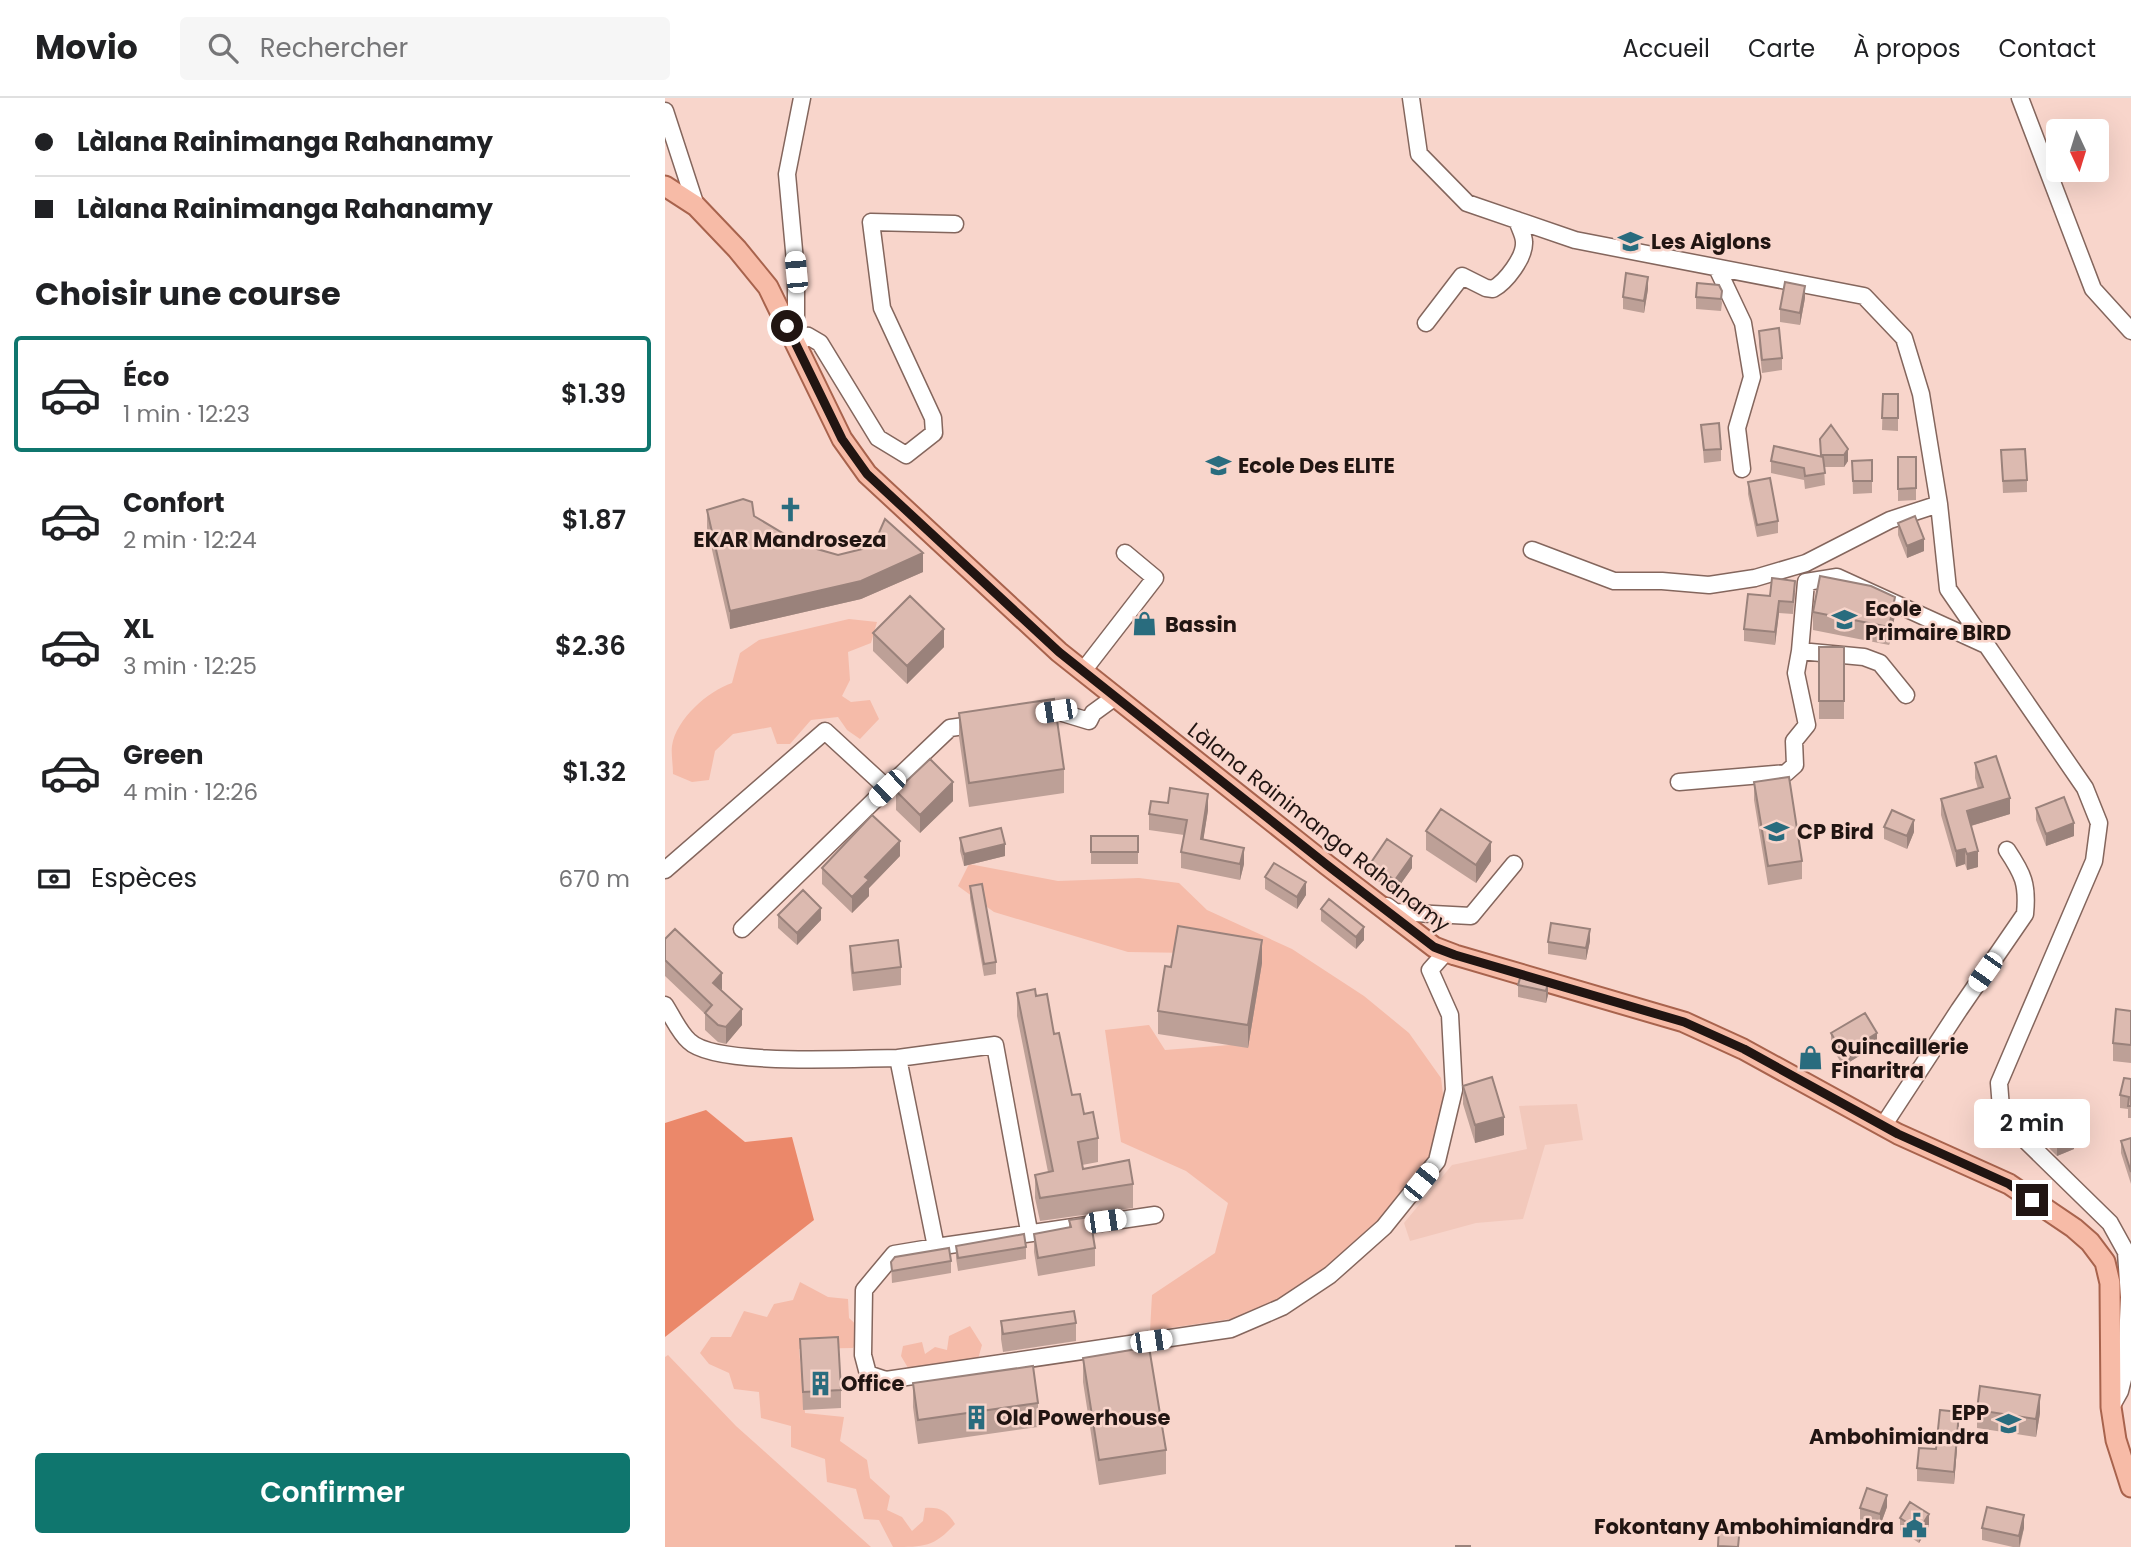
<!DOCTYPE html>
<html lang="fr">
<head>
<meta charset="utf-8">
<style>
	:root { --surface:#fff; --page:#f6f6f6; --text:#202124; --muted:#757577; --line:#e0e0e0; --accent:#0f766e }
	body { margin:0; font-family:Poppins,sans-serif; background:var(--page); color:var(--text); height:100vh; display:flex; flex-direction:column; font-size:26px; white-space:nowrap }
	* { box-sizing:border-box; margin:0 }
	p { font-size:23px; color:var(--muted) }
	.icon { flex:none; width:38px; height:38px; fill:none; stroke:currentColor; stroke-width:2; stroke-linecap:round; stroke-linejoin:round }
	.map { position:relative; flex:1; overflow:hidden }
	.drawer { display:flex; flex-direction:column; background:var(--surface); width:665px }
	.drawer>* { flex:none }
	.top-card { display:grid; align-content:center; height:154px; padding:0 35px; background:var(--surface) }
	.needle { width:46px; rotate:176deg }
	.fabs { position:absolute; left:1381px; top:21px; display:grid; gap:14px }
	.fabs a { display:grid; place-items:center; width:63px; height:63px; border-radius:7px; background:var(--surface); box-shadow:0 7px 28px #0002; font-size:35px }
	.end { position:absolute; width:32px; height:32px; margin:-16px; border:9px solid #211512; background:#fff; box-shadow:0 0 0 4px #fff }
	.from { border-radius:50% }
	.bubble { position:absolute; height:49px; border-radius:7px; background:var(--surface); box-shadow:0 7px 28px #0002; font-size:23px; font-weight:600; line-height:49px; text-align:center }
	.car { position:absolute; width:21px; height:42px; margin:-21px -10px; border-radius:9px; box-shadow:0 0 5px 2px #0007; background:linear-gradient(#fff 24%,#345 0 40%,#fff 0 76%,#345 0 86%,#fff 0) }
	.top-card b { display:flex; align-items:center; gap:24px; height:66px; font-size:26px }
	.top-card b+b { border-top:2px solid var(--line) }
	.top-card i { width:18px; height:18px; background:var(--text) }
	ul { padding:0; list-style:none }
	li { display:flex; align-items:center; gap:21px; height:116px; margin:0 14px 10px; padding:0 21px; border:4px solid transparent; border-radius:7px }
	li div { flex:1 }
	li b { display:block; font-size:26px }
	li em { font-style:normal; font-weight:600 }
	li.on { border-color:var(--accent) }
	li>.icon { width:63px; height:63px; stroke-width:1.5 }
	h2 { padding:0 35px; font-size:32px; line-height:84px }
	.pay { display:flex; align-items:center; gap:18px; height:77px; padding:0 35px; font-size:26px }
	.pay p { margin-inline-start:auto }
	.button { display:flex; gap:14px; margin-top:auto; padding:14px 35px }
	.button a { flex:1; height:80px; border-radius:7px; background:var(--accent); color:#fff; font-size:28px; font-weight:600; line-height:80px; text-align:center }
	header { display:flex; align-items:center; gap:42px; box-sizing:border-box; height:98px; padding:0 35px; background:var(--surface); border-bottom:2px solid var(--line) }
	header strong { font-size:33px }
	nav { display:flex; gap:38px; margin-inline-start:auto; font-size:24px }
	.search { width:490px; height:63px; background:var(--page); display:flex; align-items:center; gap:18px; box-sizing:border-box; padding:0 24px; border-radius:7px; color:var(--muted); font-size:26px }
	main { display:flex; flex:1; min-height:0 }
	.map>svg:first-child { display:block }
	.built { fill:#f2c8bb }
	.green { fill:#f5bba9 }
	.water { fill:#eb886a }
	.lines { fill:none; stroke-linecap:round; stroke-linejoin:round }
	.minor-casing { stroke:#84665d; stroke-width:19 }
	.major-casing { stroke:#a8634d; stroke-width:23 }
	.minor { stroke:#fff; stroke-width:16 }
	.major { stroke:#f7bba7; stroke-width:19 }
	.wall { fill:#bda097 }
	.shaded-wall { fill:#9a827b }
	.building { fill:#dcbab0; stroke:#9a827b; stroke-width:2 }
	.route { stroke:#211512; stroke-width:9 }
	.labels { text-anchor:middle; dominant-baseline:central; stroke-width:5; stroke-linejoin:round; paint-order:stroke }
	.poi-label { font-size:21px; font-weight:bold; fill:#211512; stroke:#f8d5cb; text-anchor:start }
	.street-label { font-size:21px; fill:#211512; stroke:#f8d5cb }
</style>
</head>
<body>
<header>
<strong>Movio</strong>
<div class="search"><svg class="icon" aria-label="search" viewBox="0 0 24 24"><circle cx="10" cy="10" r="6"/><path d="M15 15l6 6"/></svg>Rechercher</div>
<nav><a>Accueil</a><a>Carte</a><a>À propos</a><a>Contact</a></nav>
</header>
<main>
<section class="drawer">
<div class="top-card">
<b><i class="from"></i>Làlana Rainimanga Rahanamy</b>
<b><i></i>Làlana Rainimanga Rahanamy</b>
</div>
<h2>Choisir une course</h2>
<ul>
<li class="on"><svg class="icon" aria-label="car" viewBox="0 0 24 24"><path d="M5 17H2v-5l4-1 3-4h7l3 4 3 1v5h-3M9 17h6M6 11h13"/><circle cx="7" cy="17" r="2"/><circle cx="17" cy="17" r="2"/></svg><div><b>Éco</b><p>1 min · 12:23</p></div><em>$1.39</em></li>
<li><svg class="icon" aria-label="car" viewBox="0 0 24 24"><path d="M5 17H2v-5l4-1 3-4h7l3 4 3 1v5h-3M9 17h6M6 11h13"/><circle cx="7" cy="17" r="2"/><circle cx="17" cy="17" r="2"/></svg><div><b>Confort</b><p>2 min · 12:24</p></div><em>$1.87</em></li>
<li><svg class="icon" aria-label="car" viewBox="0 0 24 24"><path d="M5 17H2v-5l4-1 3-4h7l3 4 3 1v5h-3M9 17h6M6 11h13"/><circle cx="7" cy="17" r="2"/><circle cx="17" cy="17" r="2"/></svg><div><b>XL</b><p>3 min · 12:25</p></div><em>$2.36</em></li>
<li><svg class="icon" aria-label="car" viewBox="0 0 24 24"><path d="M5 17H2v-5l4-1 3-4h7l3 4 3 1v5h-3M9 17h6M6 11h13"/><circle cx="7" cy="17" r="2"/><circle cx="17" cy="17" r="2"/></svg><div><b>Green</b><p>4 min · 12:26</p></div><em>$1.32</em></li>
</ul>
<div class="pay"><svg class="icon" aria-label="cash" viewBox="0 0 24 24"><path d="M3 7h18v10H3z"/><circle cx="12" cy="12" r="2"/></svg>Espèces<p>670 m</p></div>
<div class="button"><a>Confirmer</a></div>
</section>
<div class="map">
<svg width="1466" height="1449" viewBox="0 0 1466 1449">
	<rect width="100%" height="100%" fill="#f8d5cb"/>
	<path class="built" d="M912,1006L918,1042L880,1047L858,1121L811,1125L745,1143L739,1125L787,1067L862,1051L854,1008Z"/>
	<path class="green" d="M184,521L212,524L206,545L183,554L185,582L177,598L186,604L205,602L214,621L195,641L182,632L173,619L146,622L125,646H112L106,629L68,636L50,653L44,682L27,684L8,676C8,667 6,656 7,648C11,621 43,593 67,585L75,555L94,542Z
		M304,766L393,783L474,780L514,785L542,812L627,851L699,898L744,935L776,980L782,1029L772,1054L692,1148L612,1214L485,1233L487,1197L550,1155L563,1105L521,1073L456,1044L440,932L484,927L500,952L565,947L581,914L527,855L463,854L329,814L293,788Z
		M135,1184L163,1199L183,1201L184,1220L197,1232L188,1250L134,1251L140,1315L179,1319L175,1343L202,1362L205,1380L225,1398L222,1412L237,1419L247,1433L258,1423L260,1410C275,1409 282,1413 290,1426C269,1449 259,1449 228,1449L214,1422L199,1421L191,1391L162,1384L160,1361L126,1349V1328L96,1320L94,1294L69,1291L64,1275L44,1266L35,1255L46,1239H66L79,1213L102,1219L109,1206L128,1202Z
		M305,1228L317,1247L313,1261L302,1268L286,1263L274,1269L261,1267L246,1275L236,1258L238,1248L257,1244L260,1256L270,1249L282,1252L284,1238Z
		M3,1257L71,1328L206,1449H0V1259Z"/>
	<path class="water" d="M41,1012L80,1044L127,1039L149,1122L0,1239V1025Z"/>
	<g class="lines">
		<defs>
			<path id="minor" d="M137,0L122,76L131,174V247L143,238L155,245L213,340L241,357L269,335L268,320L217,210L206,124L290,126
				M746,0L754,56L802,105L910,142L1199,198L1239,240L1256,296L1274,406L1283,491L1420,690L1434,725L1429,763L1334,985L1336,1010L1353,1035L1445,1125L1461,1154L1464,1199L1461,1269L1455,1293L1446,1309
				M1355,0L1428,191L1466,233
				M0,13L31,108
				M1052,170L1078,225L1087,279L1072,330L1077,371
				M761,225L797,178L821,190L828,191C841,184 860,159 859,144C859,137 854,129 852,122
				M867,452L949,483H997L1044,487L1090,480L1141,465L1225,422L1274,406
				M418,573L490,480L460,455
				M1241,597L1215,565L1199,559L1135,553L1141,484L1172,479L1319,546
				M370,617L391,613L424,623L428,615L450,599
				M1014,684L1121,675L1130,667L1129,643L1142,627L1131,575L1135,553
				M0,772L160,633L222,690L285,630L313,626
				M722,808L730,814L806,818L849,766
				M77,831L222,690
				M0,907C7,918 14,934 24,943C50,969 192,960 233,960L271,1149L229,1156L199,1192L198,1257L203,1276L221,1282L566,1231L617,1209L665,1177L719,1129L772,1063L789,992L785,917L765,872L781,854
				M233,960L330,947L364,1133
				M1218,1028L1294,912L1360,816C1363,786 1358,776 1342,752
				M271,1149L490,1117"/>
			<path id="major" d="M0,88L31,108L72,151L103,189L177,341L202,376L394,554L662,767L769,849L790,857L1019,924L1078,951L1233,1036L1344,1086L1409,1130L1425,1144L1440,1164L1445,1185L1446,1309L1451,1342L1466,1389"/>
		</defs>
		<use href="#minor" class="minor-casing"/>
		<use href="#major" class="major-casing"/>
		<use href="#minor" class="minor"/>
		<use href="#major" class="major"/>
	</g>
	<path class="wall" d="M1054,187L1057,205L1056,213L1031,211V199Z
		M983,191L979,215L958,211V199Z
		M1140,200L1135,227L1115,224V211Z
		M1094,233L1117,260V272L1097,275L1094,245Z
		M1218,296H1233V333L1217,332Z
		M1036,327L1056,351V363L1039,365Z
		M1166,327L1183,363L1179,369H1159L1160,387L1140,391L1139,382L1106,375V363L1155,358V341Z
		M1336,352L1362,382V394L1338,395Z
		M1233,359H1251V402L1233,403Z
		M1207,362V395L1188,396L1187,363Z
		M1083,384L1113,423V435L1092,439L1083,396Z
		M42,412L89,418L136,446L173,457L258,474L196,501L65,531L42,430Z
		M1233,425L1259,453L1242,460L1233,437Z
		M1130,495L1128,516L1114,515L1110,547L1079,543V531L1105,498Z
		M1148,514L1230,517L1224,547L1148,532Z
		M208,535L279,549L242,586L208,553Z
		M1154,549H1179V621H1154Z
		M294,615L399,671V695L304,709L294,639Z
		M1310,665L1345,716L1306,728L1313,769L1302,772L1300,766L1291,769L1276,717V701L1313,691L1310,680Z
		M1089,684L1137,763V781L1103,787L1089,702Z
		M231,693L288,703L255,735L231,712Z
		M1371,710L1409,738L1381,748L1371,722Z
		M543,712L538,742L579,766L575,782L516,770V754L519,737L484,732V716Z
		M1219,729L1249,734L1242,751L1219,741Z
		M761,733L826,763L811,785L761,752Z
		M426,738H473V766H426Z
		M295,740L340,758L299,768L295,753Z
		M235,758L204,790V798L187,815L157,786V770Z
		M705,766L747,770L730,794L705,778Z
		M600,779L641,797L632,811L600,791Z
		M305,788L331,864V876L319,878L305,800Z
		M656,811L699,842L691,851L656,823Z
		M113,817L156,822L132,847L113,830Z
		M0,841L56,892L77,927L61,946L53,944L40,932V916L0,878Z
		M925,843L921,862L883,856V844Z
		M185,848L236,869V887L188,893L185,866Z
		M597,865L583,950L493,936V913L506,869Z
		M883,885V897L881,905L853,899V887Z
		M352,895L371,898L389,936L407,997L433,1040V1064L417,1067L418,1071L468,1086V1110L375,1123L370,1100V1077L383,1074L352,918Z
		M1466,913V965L1448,963V945Z
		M1166,935L1212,947L1178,968L1166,948Z
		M1466,981V1031V1020H1463V1011L1455,1010V997Z
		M798,988L839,1037L810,1045L798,1006Z
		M1376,1025L1409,1051L1392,1058L1380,1046L1376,1037Z
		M1466,1040V1086L1456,1055V1043Z
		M404,1122L430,1150V1168L373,1178L369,1154V1136L404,1130Z
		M291,1148L361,1149V1161L293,1173L291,1160Z
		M286,1163V1175L227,1185L226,1164Z
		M336,1223L411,1225V1243L338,1254L336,1241Z
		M135,1241L176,1292V1310L138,1312Z
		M418,1260L501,1352V1376L434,1387L418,1284Z
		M248,1285L373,1305V1329L253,1346L248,1309Z
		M1312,1312L1375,1315L1371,1339L1312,1330Z
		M1294,1326L1289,1386L1252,1383V1370Z
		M1222,1409L1215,1428L1195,1422V1410Z
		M1235,1420L1264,1428L1254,1445L1235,1432Z
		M1317,1430H1359L1355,1449H1348L1317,1442Z"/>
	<path class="shaded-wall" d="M983,179V191L979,215V203Z
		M1140,188V200L1135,227V215Z
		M1183,351V363L1179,369V357Z
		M1259,441V453L1242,460V448Z
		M258,455V474L196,501L65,531V513Z
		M1230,499V517L1224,547V529Z
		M1114,503V515L1110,547V534Z
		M279,531V549L242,586V568Z
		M288,684V703L255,735V717Z
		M543,696V712L536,757V741Z
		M1345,700V716L1302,729V713Z
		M1249,722V734L1242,751V738Z
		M1409,725V738L1381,748V736Z
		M235,743V758L204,790V798L187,815V799L200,779Z
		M826,744V763L811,785V767Z
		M340,746V758L299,768V756Z
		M579,750V766L575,782V766Z
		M1300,751V766L1291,769V753Z
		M1313,753V769L1302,772V756Z
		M747,758V770L730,794V782Z
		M641,784V797L632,811V799Z
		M156,810V822L132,847V835Z
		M699,829V842L691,851V839Z
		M925,831V843L921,862V850Z
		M597,842V865L583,950V927Z
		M57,875V892L48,885Z
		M883,885V897L881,905V893Z
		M77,911V927L61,946V929Z
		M1212,935V947L1178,968V956Z
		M839,1019V1037L810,1045V1027Z
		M1409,1039V1051L1392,1058V1046Z
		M1375,1297V1315L1371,1339V1321Z
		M1294,1314V1326L1289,1386V1374Z
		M1222,1397V1409L1215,1428V1416Z
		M1264,1416V1428L1254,1445V1432Z
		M1359,1417V1430L1354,1449V1438Z"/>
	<path class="building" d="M961,175L983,179L979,203L958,199Z
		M1120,184L1140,188L1135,215L1115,211Z
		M1032,185L1054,187L1057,193L1056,201L1031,199Z
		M1114,230L1117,260L1097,262L1094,233Z
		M1218,296H1233V320H1217Z
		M1054,325L1056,351L1039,352L1036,327Z
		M1166,327L1183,351L1179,357H1156L1155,341Z
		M1109,348L1158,359L1160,375L1140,378L1139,370L1106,363Z
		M1360,351L1362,382L1338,383L1336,352Z
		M1233,359H1251V390L1233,391Z
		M1207,362V383H1188L1187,363Z
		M1105,380L1113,423L1092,427L1083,384Z
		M78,401L87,404L89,418L136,446L141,440L152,451L173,457L197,451L213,437L220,421L258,455L196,483L65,513L42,412Z
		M1250,418L1259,441L1242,448L1233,425Z
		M1155,478L1206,488L1230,499L1224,529L1148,514Z
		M1107,480L1130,483L1128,504L1114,503L1110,534L1079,531L1083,496L1105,498Z
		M245,498L279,531L242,568L208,535Z
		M1154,549H1179V603H1154Z
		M389,601L399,671L304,685L294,615Z
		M1331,658L1345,700L1302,713L1313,753L1302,756L1300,751L1291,753L1276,701L1318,689L1310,665Z
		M265,661L288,684L255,717L231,693Z
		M1124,679L1137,763L1103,768L1089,684Z
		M505,690L543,696L536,741L579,750L575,766L516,754L522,722L484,716L486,703L503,705Z
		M1399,699L1409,725L1381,736L1371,710Z
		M776,711L826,744L811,767L761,733Z
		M1227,712L1249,722L1242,738L1219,729Z
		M207,717L235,743L200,779L204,782L187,799L157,770Z
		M336,730L340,746L299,756L295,740Z
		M426,738H473V754H426Z
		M722,741L747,758L730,782L705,766Z
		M609,765L641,784L632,799L600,779Z
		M317,786L331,864L319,866L305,788Z
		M138,792L156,810L132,835L113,817Z
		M664,801L699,829L691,839L656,811Z
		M886,825L925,831L921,850L883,844Z
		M513,828L597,842L583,927L493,913L500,868L506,869Z
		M10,831L57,875L48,885L77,911L61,929L53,927L40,915L47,907L0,862V841Z
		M233,842L236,869L188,875L185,848Z
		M856,877L883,885L881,893L853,887Z
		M370,891L371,898L382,896L389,936L394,935L407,997L415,996L419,1016L428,1014L433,1040L413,1044L418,1071L464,1062L468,1086L375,1100L370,1077L388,1073L352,895Z
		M1451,911L1466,913V947L1448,945Z
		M1200,915L1212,935L1178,956L1166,935Z
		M827,979L839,1019L810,1027L798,988Z
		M1459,980L1466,981V1008H1463L1464,999L1455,997Z
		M1399,1015L1409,1039L1392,1046L1380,1034L1376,1025Z
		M1466,1040V1074L1456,1043Z
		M425,1119L430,1150L373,1160L369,1136L406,1129L404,1122Z
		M359,1136L361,1149L293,1160L291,1148Z
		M284,1150L286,1163L227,1173L226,1164L230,1159Z
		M409,1213L411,1225L338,1236L336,1223Z
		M173,1239L176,1292L138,1294L135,1241Z
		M484,1249L501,1352L434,1362L418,1260Z
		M368,1268L373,1305L253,1322L248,1285Z
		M1315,1288L1375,1297L1371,1321L1312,1312Z
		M1275,1312L1294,1314L1289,1374L1252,1370L1254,1350L1271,1351Z
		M1202,1390L1222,1397L1215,1416L1195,1410Z
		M1245,1404L1264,1416L1254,1432L1235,1420Z
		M1322,1409L1359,1417L1354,1438L1317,1430Z
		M1054,1427L1075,1428L1073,1449L1053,1448Z
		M791,1448H805V1449H791Z"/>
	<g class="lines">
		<path class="route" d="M122,228L177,341L202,376L394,554L662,767L769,849L790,857L1019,924L1079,951L1233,1036L1344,1086L1367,1102"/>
	</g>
	<defs>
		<symbol id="school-bare" viewBox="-9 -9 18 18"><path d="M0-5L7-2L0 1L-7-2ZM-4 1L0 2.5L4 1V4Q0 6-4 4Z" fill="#296c7e" stroke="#f8d5cb" stroke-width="2.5" paint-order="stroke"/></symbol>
		<symbol id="church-bare" viewBox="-9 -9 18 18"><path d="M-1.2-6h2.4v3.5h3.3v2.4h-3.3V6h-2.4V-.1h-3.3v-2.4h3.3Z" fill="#296c7e" stroke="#f8d5cb" stroke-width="2.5" paint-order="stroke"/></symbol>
		<symbol id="shop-bare" viewBox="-9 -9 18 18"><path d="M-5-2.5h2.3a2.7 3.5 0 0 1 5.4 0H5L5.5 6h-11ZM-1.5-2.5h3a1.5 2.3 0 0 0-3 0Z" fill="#296c7e" stroke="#f8d5cb" stroke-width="2.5" paint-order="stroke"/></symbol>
		<symbol id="building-bare" viewBox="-9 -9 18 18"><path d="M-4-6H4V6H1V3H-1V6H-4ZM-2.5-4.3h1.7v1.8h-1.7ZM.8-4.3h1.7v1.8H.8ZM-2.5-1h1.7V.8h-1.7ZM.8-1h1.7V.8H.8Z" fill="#296c7e" stroke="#f8d5cb" stroke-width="2.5" paint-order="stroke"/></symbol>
		<symbol id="civic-bare" viewBox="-9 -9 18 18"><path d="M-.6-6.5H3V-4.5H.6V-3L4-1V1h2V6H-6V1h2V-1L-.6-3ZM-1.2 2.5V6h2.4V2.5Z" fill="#296c7e" stroke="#f8d5cb" stroke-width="2.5" paint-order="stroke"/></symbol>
	</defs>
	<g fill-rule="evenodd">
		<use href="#school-bare" x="948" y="126" width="35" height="35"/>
		<use href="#school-bare" x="536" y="350" width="35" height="35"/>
		<use href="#church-bare" x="108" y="394" width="35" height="35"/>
		<use href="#school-bare" x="1162" y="504" width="35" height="35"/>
		<use href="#shop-bare" x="462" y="508" width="35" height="35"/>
		<use href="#school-bare" x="1094" y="716" width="35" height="35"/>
		<use href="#shop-bare" x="1128" y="942" width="35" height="35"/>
		<use href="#building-bare" x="138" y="1268" width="35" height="35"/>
		<use href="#building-bare" x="294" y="1302" width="35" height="35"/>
		<use href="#school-bare" x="1326" y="1308" width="35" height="35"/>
		<use href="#civic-bare" x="1232" y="1410" width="35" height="35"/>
	</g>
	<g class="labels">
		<g class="poi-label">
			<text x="986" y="143">Les Aiglons</text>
			<text x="573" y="367">Ecole Des ELITE</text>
			<text x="125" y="441" text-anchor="middle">EKAR Mandroseza</text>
			<text x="1200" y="510">Ecole<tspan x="1200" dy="24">Primaire BIRD</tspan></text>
			<text x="500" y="526">Bassin</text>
			<text x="1132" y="733">CP Bird</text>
			<text x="1166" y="948">Quincaillerie<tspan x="1166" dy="24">Finaritra</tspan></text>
			<text x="176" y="1285">Office</text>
			<text x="1324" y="1314" text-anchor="end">EPP<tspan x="1324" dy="24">Ambohimiandra</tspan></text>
			<text x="331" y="1319">Old Powerhouse</text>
			<text x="1229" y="1428" text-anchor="end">Fokontany Ambohimiandra</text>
		</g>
		<g class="street-label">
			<text transform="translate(654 729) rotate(38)">Làlana Rainimanga Rahanamy</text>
		</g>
	</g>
</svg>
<div class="fabs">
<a><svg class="needle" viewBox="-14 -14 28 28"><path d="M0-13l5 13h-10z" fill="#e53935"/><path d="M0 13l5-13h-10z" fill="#757577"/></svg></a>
</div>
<i class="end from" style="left:122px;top:228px"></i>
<i class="end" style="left:1367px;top:1102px"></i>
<div class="bubble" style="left:1309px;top:1001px;width:116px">2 min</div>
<i class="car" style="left:131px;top:174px;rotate:355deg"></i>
<i class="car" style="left:391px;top:613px;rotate:261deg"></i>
<i class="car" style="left:222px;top:690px;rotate:226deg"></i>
<i class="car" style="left:1320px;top:874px;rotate:215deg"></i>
<i class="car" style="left:756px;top:1084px;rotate:39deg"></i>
<i class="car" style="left:440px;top:1123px;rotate:82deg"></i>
<i class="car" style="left:486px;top:1243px;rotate:82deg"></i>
</div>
</main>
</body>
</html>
